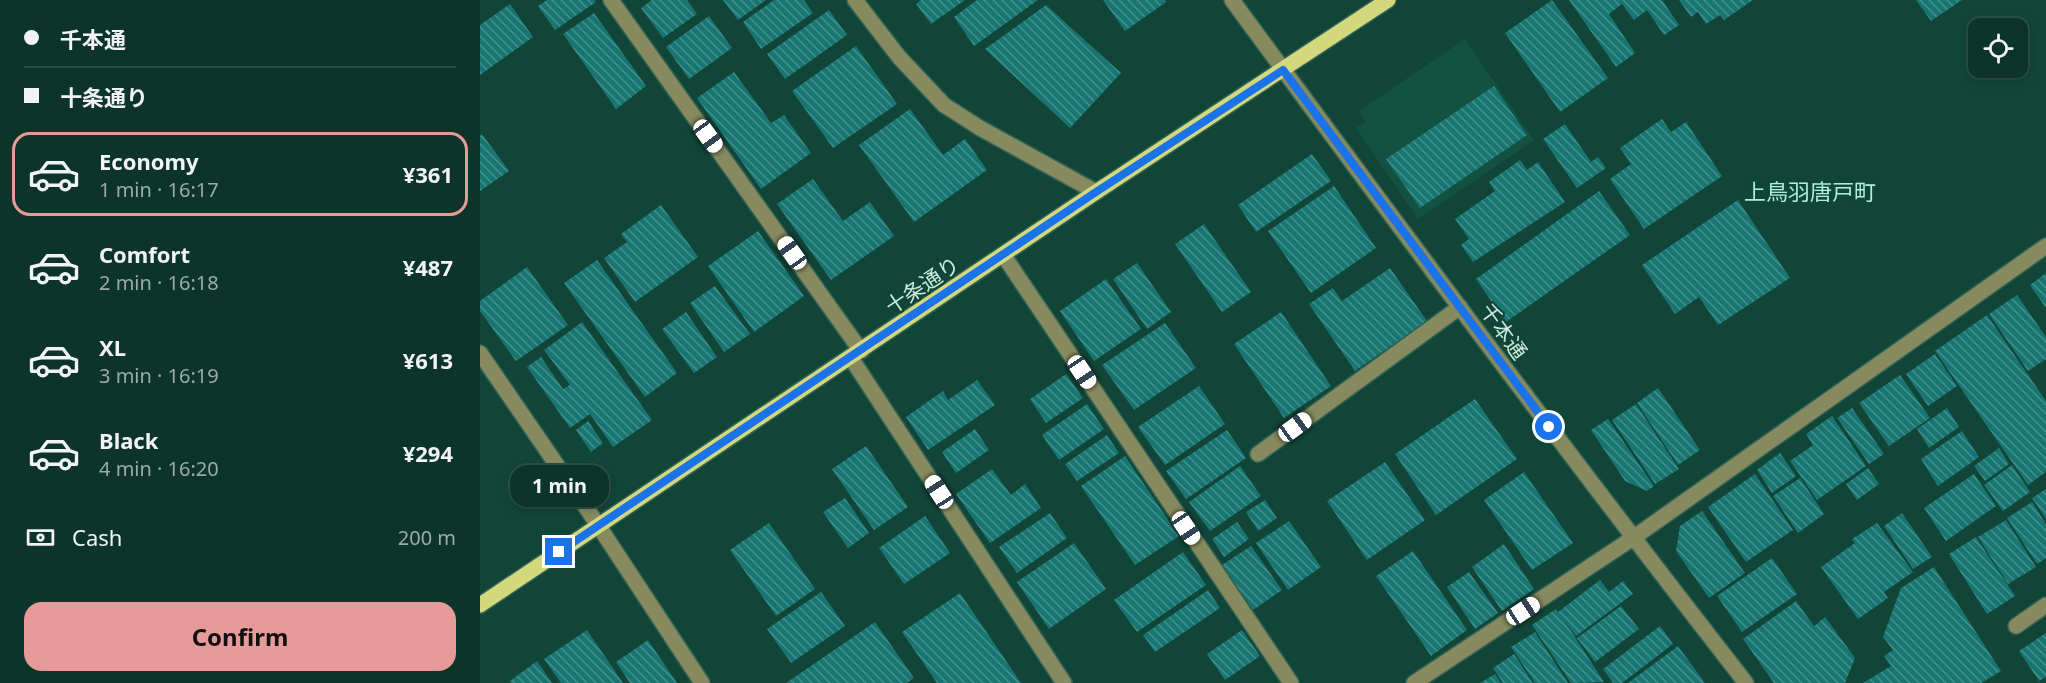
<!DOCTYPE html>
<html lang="en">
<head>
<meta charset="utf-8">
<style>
	:root { --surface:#0d3429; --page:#163c31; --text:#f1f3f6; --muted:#9aaaa8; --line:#2d4f46; --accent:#e69b98 }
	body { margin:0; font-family:"Noto Sans","Noto Sans JP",sans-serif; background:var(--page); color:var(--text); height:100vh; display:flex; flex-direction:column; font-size:22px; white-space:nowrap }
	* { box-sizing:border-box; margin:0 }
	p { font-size:20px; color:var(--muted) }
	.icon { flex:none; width:33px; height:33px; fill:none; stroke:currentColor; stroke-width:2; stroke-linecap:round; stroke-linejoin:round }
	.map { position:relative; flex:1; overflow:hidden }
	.details { display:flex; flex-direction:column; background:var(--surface); width:480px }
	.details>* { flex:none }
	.guide { display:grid; align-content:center; height:132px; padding:0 24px; background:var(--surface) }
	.controls { position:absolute; left:1488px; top:18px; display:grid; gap:12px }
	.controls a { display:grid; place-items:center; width:60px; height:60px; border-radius:12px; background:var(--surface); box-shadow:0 3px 9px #0003,0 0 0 2px var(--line); font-size:30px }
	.end { position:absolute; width:27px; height:27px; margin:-14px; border:8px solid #1a73e8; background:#fff; box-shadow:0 0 0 3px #fff }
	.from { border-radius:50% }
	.bubble { position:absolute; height:42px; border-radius:18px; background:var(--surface); box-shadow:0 3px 9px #0003,0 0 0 2px var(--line); font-size:20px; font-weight:700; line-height:42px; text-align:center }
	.car { position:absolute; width:18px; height:36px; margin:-18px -9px; border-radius:8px; box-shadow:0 0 4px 2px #0007; background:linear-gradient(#fff 24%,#345 0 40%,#fff 0 76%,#345 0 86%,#fff 0) }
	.guide b { display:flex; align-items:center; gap:21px; height:57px; font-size:22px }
	.guide b+b { border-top:2px solid var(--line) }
	.guide i { width:15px; height:15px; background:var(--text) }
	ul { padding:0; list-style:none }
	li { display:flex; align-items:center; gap:18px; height:84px; margin:0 12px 9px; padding:0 12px; border:3px solid transparent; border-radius:18px }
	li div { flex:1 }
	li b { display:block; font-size:22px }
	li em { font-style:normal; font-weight:700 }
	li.active { border-color:var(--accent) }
	li>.icon { width:54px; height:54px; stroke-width:1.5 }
	.pay { display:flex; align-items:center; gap:15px; height:66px; padding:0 24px; font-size:22px }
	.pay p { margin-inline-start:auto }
	.cta { display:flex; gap:12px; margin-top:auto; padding:12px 24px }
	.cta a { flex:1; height:69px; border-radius:18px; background:var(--accent); color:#111; font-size:24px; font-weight:700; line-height:69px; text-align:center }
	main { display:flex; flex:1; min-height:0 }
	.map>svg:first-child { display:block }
	.built { fill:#135141 }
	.building { fill:url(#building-back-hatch) }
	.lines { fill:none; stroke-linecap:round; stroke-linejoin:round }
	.minor-casing { stroke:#326355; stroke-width:18 }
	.major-casing { stroke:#326355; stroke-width:18 }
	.minor { stroke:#878a5f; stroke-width:15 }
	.major { stroke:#d3d87c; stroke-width:15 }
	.route { stroke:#1a73e8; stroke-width:8 }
	.labels { text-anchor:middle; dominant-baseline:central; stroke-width:4.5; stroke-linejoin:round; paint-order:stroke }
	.street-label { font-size:21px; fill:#cbebdf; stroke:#114537 }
	.neighbourhood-label { font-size:22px; fill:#adf0d9; stroke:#114537 }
</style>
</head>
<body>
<main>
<section class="details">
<div class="guide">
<b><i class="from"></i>千本通</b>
<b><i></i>十条通り</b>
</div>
<ul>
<li class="active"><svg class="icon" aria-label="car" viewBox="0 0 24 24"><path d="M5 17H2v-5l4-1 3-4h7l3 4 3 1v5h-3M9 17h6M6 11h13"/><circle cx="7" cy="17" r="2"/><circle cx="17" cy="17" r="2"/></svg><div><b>Economy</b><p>1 min · 16:17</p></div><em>¥361</em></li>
<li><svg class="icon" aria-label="car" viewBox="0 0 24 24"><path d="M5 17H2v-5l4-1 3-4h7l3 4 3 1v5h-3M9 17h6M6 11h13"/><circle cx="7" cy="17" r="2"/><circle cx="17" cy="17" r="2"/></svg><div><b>Comfort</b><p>2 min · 16:18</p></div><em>¥487</em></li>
<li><svg class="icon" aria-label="car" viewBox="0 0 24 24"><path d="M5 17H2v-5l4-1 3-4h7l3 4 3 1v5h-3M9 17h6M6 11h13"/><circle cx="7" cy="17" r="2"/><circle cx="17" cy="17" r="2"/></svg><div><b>XL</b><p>3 min · 16:19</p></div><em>¥613</em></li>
<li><svg class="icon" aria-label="car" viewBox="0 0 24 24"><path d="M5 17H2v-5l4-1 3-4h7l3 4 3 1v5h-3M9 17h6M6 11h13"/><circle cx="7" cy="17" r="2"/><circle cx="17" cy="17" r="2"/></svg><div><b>Black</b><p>4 min · 16:20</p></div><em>¥294</em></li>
</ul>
<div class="pay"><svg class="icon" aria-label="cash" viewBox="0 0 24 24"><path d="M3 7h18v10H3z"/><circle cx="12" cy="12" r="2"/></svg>Cash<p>200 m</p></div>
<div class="cta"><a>Confirm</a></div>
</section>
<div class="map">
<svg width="1566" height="683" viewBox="0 0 1566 683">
	<defs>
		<pattern id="building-back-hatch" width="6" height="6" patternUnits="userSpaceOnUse" patternTransform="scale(1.5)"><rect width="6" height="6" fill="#187572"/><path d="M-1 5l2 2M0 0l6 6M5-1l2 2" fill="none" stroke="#438f8c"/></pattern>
	</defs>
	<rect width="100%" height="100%" fill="#114537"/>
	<path class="built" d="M985,39L1054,140L938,219L876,128L886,122L879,111Z"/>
	<path class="building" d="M67,0H114L116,2L75,30L58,6Z
		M172,0H207L217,14L183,38L161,8Z
		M243,0H286L258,20Z
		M294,0H324L333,13L281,49L263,22Z
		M441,0H485L451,24L436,4Z
		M497,0H558L494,46L474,17Z
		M623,0H684L686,2L645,31Z
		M1072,0L1128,78L1080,112L1025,33Z
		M1089,0H1182L1199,25L1184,35L1167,10L1154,20L1142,4L1129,14L1155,53L1136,67Z
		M1199,0H1273L1244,20L1240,15L1226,24L1218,12L1211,17Z
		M1436,0H1482L1451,21Z
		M30,4L53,37L0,75V25Z
		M566,5L641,73L590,128L505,49Z
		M349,10L367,35L305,79L287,54Z
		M114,13L166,86L136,109L83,34Z
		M229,16L252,48L209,79L186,47Z
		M376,46L417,104L353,148L312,91Z
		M254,72L291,123L304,115L331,153L281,189L217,98Z
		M1014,86L1047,135L940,208L906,159Z
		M430,109L463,155L485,139L507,170L434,222L379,145Z
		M1182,119L1191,132L1206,122L1242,176L1164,229L1130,179L1151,164L1140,148Z
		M1085,124L1111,162L1118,157L1126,168L1097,188L1063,139Z
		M2,134L29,171L0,191V136Z
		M832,154L851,181L776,232L758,205Z
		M1040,160L1047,170L1058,162L1085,202L993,262L981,245L989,239L975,219L1015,191L1009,182Z
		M333,179L363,221L390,202L414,236L351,280L297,204Z
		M854,186L896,248L831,293L788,231Z
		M1119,191L1150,235L1026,322L996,279Z
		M1258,200L1310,278L1238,325L1219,297L1195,314L1162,265Z
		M181,205L218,257L155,302L124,258L147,242L141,234Z
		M724,224L771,292L742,312L695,244Z
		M278,231L324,296L274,332L228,266Z
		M117,260L197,373L165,397L84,283Z
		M657,263L691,312L667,329L633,279Z
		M47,267L88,325L36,361L0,311V301Z
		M910,268L947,321L875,371L829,304L853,288L862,301Z
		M1566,273V308L1550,285Z
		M626,279L661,329L614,361L580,311Z
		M235,286L270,334L244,352L210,303Z
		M1537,295L1566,337V359L1548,371L1509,314Z
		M206,312L237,357L214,373L182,329Z
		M801,312L851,386L804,418L754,344Z
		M1507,315L1566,401V472L1548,485L1455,351Z
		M102,322L172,420L133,447L110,414L90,428L47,367L61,357L83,389L90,385L64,350Z
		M685,323L716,368L654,410L622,365Z
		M1455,354L1477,386L1448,406L1426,374Z
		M586,374L603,398L566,423L550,399Z
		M1420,375L1450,418L1409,446L1379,403Z
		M497,380L515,405L448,450L426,417L463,391L468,400Z
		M719,386L745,424L685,465L658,427Z
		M1178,388L1220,450L1198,465L1157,403Z
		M995,399L1037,459L956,515L915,454Z
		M607,404L624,429L579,460L562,435Z
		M1156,404L1199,469L1175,484L1132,420Z
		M1372,408L1404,454L1389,464L1357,418Z
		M1467,408L1479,427L1449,448L1437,429Z
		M1352,416L1386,466L1337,500L1310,461L1333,445L1326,434Z
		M1128,419L1174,486L1167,491L1145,481L1111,430Z
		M108,421L123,443L111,452L96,430Z
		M495,429L509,450L476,473L462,452Z
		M747,430L766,458L706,499L686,471Z
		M1482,431L1499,457L1458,486L1441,459Z
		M627,435L639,453L597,481L585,464Z
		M386,446L428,507L394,530L352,469Z
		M1519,448L1529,464L1505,481L1494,466Z
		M1300,453L1316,476L1292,493L1277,470Z
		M645,456L699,536L655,565L601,486Z
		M905,462L945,520L887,560L847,501Z
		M1532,465L1550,492L1523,511L1504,485Z
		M760,466L781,496L730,531L709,502Z
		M1388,468L1399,484L1377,500L1366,484Z
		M512,469L531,495L545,484L561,508L510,543L476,494Z
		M1044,472L1093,543L1052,570L1004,500Z
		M1275,474L1313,530L1266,562L1228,507Z
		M1494,474L1516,506L1466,541L1444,508Z
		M1320,478L1344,514L1318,533L1293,496Z
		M1566,489V519L1552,498Z
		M365,498L389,533L368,548L343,512Z
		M785,500L797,518L778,531L766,512Z
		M1552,502L1566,524V558L1557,564L1527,518Z
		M1222,511L1265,573L1229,598L1196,551L1200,526Z
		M570,513L587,538L537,573L519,547Z
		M1422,513L1452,557L1433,569L1404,526Z
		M445,516L470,553L424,584L399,548Z
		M1526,520L1556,567L1528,584L1498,537Z
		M809,521L841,567L808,590L776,543Z
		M757,522L769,539L744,557L732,539Z
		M289,523L335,589L296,616L250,550Z
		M1397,523L1433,572L1404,592L1408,598L1378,619L1341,567L1375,543L1372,539Z
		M1496,537L1535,596L1507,614L1469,554Z
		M594,543L626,589L569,629L537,582Z
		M1024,544L1054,589L1022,611L992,567Z
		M771,546L802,590L773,610L742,565Z
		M933,551L987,630L951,656L896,576Z
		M703,552L726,585L657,632L634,600Z
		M1292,558L1317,594L1262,632L1237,596Z
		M1454,567L1521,671L1501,683H1383L1411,666L1404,656L1413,650L1403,637L1421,588Z
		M989,572L1018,613L995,629L967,587Z
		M1120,580L1129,592L1143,581L1153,594L1096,636L1084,620L1124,682L1091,683L1052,625L1076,609L1078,612Z
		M728,590L740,608L675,652L663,635Z
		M341,592L365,626L311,663L287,629Z
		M480,593L541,683H457L422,632Z
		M1316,601L1334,626L1345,617L1375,658L1365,683H1294L1263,639Z
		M1141,606L1159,629L1115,662L1097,638Z
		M395,622L434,678L427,683H306Z
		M1180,626L1193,644L1142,683H1133L1123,669Z
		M107,630L143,683H81L64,659Z
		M762,630L780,656L745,680L727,654Z
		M1055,632L1088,683H1055L1031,647Z
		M1566,633V677L1559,681L1539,651Z
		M168,640L197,683H150L136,662Z
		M1198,646L1225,683H1148Z
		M1034,654L1053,683H1023L1013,668Z
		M57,661L72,683H31L30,681Z
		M1015,674L1021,683H1000Z"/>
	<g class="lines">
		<defs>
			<path id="minor" d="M131,0L381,351
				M375,0L419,57L464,105L500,128L616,192
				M752,0C921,230 1091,459 1266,683
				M524,256L811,683
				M0,353L118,525L222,683
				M371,358L584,683
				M778,454L980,307
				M1536,626L1566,605
				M934,683L1153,538L1566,246"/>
			<path id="major" d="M0,605L616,192L908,0"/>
		</defs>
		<use href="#minor" class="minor-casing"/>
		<use href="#major" class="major-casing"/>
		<use href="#minor" class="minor"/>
		<use href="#major" class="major"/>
	</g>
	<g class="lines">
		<path class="route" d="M79,552L616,192L803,70L1069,427"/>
	</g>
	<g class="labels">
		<g class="street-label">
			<text transform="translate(442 285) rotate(-34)">十条通り</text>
			<text transform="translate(1024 331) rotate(54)">千本通</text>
		</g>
		<g class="neighbourhood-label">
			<text x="1330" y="191">上鳥羽唐戸町</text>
		</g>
	</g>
</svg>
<div class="controls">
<a><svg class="icon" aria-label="locate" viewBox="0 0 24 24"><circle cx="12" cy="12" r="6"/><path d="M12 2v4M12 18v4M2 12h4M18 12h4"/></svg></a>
</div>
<i class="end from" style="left:1069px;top:427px"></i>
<i class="end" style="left:79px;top:552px"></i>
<div class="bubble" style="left:30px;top:465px;width:99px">1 min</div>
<i class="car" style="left:228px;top:136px;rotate:144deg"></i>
<i class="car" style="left:312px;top:253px;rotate:325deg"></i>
<i class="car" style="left:602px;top:372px;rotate:146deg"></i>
<i class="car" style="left:815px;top:427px;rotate:54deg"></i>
<i class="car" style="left:459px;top:492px;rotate:327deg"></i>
<i class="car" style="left:706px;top:528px;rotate:146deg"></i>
<i class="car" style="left:1043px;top:611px;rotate:57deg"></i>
</div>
</main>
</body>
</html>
